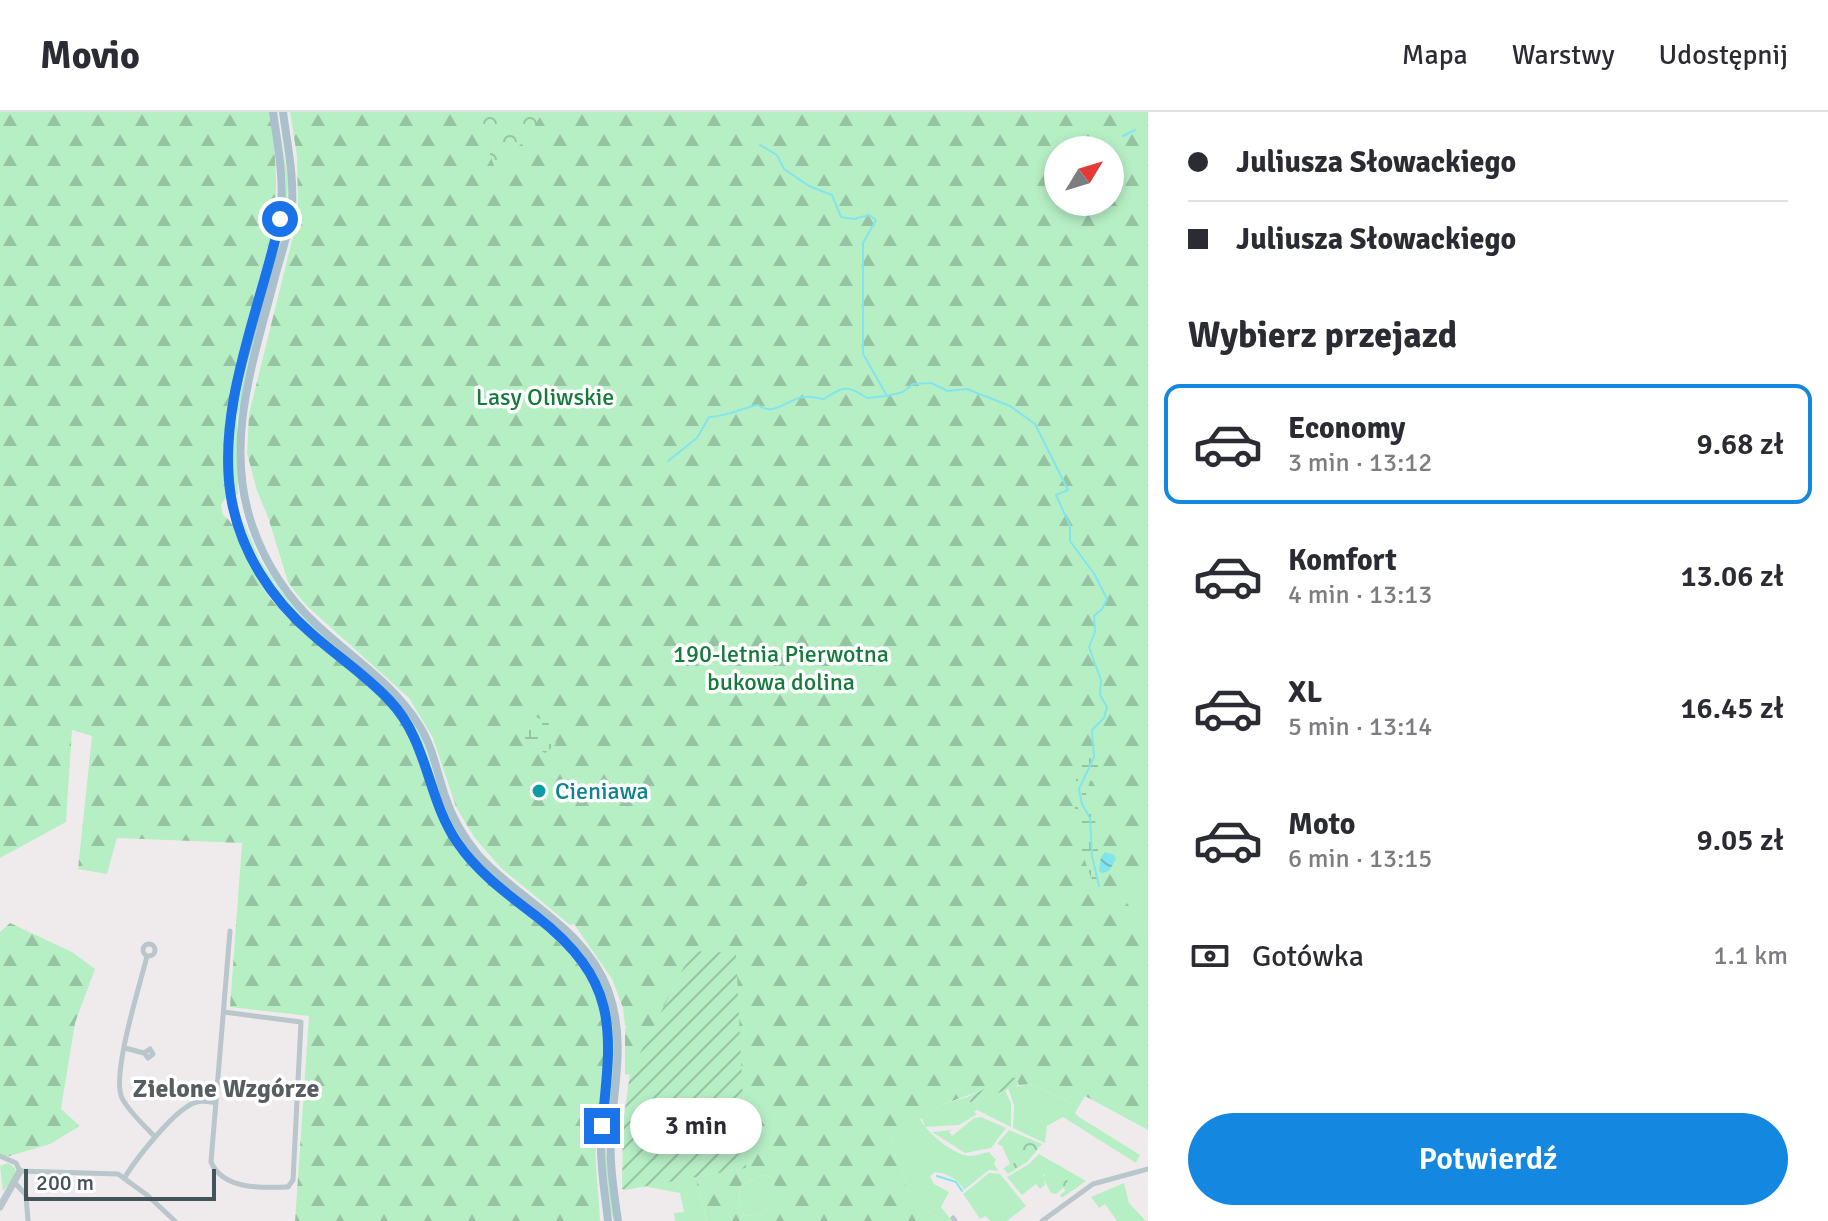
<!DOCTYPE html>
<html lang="pl">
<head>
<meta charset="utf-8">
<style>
	:root { --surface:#fff; --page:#f2f2f3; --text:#2b2b33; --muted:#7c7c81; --line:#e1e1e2; --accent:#1488e0 }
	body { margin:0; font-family:Signika,sans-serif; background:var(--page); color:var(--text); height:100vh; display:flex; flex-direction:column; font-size:30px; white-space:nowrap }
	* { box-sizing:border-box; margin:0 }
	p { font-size:26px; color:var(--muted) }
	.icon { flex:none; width:44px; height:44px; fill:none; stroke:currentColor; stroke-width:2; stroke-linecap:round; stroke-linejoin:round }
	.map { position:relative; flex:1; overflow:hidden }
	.details { display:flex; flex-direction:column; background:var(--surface); width:680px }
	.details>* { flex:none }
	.guide { display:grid; align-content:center; height:176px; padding:0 40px; background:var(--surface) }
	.needle { width:52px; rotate:52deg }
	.controls { position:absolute; left:1044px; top:24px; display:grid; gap:16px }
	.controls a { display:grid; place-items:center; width:80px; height:80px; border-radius:50%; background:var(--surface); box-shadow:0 4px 12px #0003; font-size:40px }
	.scale { position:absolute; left:24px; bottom:20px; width:192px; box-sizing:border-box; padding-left:8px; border:4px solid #445259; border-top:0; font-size:22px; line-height:28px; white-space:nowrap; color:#445259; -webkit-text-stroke:6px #fff; paint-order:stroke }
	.end { position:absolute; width:36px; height:36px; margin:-18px; border:10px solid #1a73e8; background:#fff; box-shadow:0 0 0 4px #fff }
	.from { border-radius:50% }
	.bubble { position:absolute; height:56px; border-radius:28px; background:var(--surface); box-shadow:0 4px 12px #0003; font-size:26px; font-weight:600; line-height:56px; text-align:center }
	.guide b { display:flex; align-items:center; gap:28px; height:76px; font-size:30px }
	.guide b+b { border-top:2px solid var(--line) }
	.guide i { width:20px; height:20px; background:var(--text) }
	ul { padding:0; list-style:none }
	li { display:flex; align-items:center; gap:24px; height:120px; margin:0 16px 12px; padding:0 24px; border:4px solid transparent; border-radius:16px }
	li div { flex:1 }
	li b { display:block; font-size:30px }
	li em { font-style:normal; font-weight:600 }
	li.on { border-color:var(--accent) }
	li>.icon { width:72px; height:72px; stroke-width:1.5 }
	h2 { padding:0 40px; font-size:36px; line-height:96px }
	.pay { display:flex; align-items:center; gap:20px; height:88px; padding:0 40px; font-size:30px }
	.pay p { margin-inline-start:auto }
	.button { display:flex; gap:16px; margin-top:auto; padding:16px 40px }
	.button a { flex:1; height:92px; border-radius:48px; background:var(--accent); color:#fff; font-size:32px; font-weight:600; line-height:92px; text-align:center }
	header { display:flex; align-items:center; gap:48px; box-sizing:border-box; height:112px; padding:0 40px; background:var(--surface); border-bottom:2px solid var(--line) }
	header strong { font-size:38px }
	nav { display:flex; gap:44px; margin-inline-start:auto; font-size:28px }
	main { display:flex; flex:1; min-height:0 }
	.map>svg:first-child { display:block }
	.grass { fill:#b7efc5 }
	.forest { fill:url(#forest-firs); fill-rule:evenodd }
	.wetland { fill:url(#wetland-marsh) }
	.park { fill:url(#park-crowns) }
	.garden { fill:url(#garden-furrows) }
	.water { fill:url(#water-waves) }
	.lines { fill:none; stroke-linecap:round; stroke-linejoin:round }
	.stream { stroke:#82e5ed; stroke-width:2 }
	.minor { stroke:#b9c6cc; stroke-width:5 }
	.tertiary { stroke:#b9c6cc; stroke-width:7 }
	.primary { stroke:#aac0cc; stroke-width:8 }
	.route { stroke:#1a73e8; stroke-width:10 }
	.culture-dot { fill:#0f9aa8; stroke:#fff; stroke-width:3 }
	.labels { text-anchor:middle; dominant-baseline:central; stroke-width:7; stroke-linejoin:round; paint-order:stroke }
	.park-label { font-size:24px; fill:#147b3a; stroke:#fff }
	.culture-label { font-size:24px; fill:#0d838f; stroke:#fff; text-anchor:start }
	.neighbourhood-label { font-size:26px; font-weight:bold; fill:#585d61; stroke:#fff }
</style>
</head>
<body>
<header>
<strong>Movio</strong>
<nav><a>Mapa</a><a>Warstwy</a><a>Udostępnij</a></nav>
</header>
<main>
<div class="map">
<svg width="1148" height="1109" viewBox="0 0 1148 1109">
	<defs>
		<pattern id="forest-firs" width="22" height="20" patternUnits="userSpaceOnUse" patternTransform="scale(2)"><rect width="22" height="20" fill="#b7efc5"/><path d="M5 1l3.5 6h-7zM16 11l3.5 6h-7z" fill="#96c4a3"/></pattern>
		<pattern id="wetland-marsh" width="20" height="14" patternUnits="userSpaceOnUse" patternTransform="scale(2)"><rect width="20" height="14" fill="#b7efc5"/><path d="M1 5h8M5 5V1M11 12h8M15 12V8" fill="none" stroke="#96c4a3"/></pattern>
		<pattern id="park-crowns" width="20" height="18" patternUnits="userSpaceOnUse" patternTransform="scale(2)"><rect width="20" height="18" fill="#b7efc5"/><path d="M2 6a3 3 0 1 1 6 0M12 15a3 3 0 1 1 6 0" fill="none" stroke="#96c4a3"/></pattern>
		<pattern id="garden-furrows" width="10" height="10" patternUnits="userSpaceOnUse" patternTransform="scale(2)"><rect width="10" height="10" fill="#b7efc5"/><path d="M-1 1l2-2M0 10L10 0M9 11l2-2" fill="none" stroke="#96c4a3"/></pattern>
		<pattern id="water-waves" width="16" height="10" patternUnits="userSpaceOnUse" patternTransform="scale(2)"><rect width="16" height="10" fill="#82e5ed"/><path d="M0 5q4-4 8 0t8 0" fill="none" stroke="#6cbcc3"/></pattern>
	</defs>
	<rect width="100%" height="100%" fill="#efebec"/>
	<path class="grass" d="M277,0L288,68L287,95L278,141L237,306L238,383H235L231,337L237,293L284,105L286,69Z
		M241,404L260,448L279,477L302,503L398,589L415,614L423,629L446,699L462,728L562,819L594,857L604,877L614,912L615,949L606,1037L614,1109C610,1101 609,1086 608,1074C605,1054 604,1034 605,1014C610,962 622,914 596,865C567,811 506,785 468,738C434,698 435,643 405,601C392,583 374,569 357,555C306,512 259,471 241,404Z
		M1148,765V819L1122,786L1138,769Z
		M1030,972L1079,994L1075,1001L1079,1005L1140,1043L1136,1051L1063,1005L1047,1014L1045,1031L1013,1016L1014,993L1008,976Z
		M1005,978L1011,991V1015L977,998L974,1000L977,1002L959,1013L925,1015L922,1006L944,992L967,985L971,991Z
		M981,1005L1006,1016L991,1036L965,1041L932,1020L952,1018L949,1020L952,1024L974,1006Z
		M920,1007C926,1020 955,1044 970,1044C976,1044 983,1041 989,1040L996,1048L994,1051L998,1059L989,1058L964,1078C958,1067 948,1062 935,1060L930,1064L934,1072L949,1080L941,1095L952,1109H941L909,1082L890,1027Z
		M1009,1018L1006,1025L1020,1032L1021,1046L1006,1057L1005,1055L1010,1052L1002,1034L997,1032Z
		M1039,1042L1086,1069L1062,1086L1060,1083L1071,1074L1043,1062L1045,1073L1040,1077L1036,1072L1022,1083L1007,1065L1029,1052Z
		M8,1051L15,1056L16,1064L3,1079L0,1054Z
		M989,1061L1000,1062L1026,1094L1007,1109H991L985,1104L980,1107L963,1082Z
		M764,1063L772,1065C778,1081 775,1088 764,1102L745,1104L738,1087L741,1073Z
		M695,1065L707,1109H675L674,1101L684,1100L680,1081L643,1074Z
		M1124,1071L1129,1091L1146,1109H1117L1105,1092L1099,1096L1091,1085Z"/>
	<path class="forest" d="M0,0H270C275,39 279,76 273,115L235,261L226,305L223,348L227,384L221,393L223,403C237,410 254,463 266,481C303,531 370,560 401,611C429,654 430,707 464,747C507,798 577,824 598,892C612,936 599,980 596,1024C594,1052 599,1081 600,1109H295L309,904L230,895L242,731L117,726L107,762L78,757L92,624L72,618L66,710L0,746Z
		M290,0H1148V765L1138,769L1123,786L1148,819V1018L1085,984L1079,994L1030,972L1019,973L1016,966L944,992L890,1027L909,1082L941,1109H707L695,1065L745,1056L692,839L630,963L625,962V917L627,914H625L623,896L612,867L574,812L570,813L501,756L474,725L456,695L433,626L409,586L308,495L296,481L288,470L268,405L257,379L247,341L249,302L296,112L298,94L297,44ZM1058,38H1110V90H1058ZM764,1063L772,1065C778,1081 774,1089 764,1102L745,1104L738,1087L741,1073Z
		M10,811L72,840L95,857L75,911L61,997L80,1014L50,1032L0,1047V820Z"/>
	<path class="wetland" d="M526,601L548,610L556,632L545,641L527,631L518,609Z
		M1089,646L1100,647L1103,656L1099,666L1090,669L1086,681L1105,740C1098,749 1099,759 1102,769L1094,771C1081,748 1060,661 1089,646Z
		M824,767L829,770L820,781L805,783L802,780C806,768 814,769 824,767Z"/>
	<path class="park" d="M461,0H543L526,28L514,38L498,66L489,39Z
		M1009,1018L1042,1032L1027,1050L1008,1062L1003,1056H1007L1021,1046L1017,1039L1019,1032L1006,1025Z
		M1047,1059C1059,1057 1066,1064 1071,1075L1066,1079L1063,1076L1056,1082L1051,1081L1043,1066Z"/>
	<path class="garden" d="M692,839L736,841L746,1056L625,1078L622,1077L623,1012L630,961Z
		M1011,965L1016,966L1019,973L971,991L967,985Z"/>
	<path class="water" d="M1105,740L1114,743L1116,747L1109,759L1102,761L1099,759L1101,745Z"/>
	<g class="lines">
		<path class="stream" d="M1123,24L1135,18
			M760,33L777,43L784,57L809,74L832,83L841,105L854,107L869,103L876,108L863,131V242L887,284L903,280L913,272L931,271L948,279L967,277L1010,294L1035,312L1068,378L1056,383L1070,414V429L1095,463L1107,487L1102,497L1094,504L1095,520L1089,535L1101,568L1100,583L1107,595L1104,606L1092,618L1094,645L1079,677L1082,692L1090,706L1092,744L1099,774
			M668,349L697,326L709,305C726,305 741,296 758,293C774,305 786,288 803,285C809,284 817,286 824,287C842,275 847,272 867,286L887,284
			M937,1064L956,1070L962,1079"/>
		<path class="minor" d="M143 838a6 6 0 1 1 12 0a6 6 0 1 1-12 0Z
			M147,844C140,873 111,963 122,986C129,1000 144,1013 155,1025
			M224,900L301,910L293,1068L288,1075C262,1076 223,1078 211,1050L230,819
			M125,936L144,941L148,946L153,942L150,937L144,941
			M0,1044L16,1051L20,1059L118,1062L147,1083L175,1109
			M125,1065C136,1047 177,994 197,990C203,988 210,990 216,991
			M15,1071L26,1083L28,1109
			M953,1106L955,1109
			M1042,1109L1093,1072L1148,1057"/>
		<path class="tertiary" d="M0,1095L20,1059"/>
		<path class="primary" d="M273,0C278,35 285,71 280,107C264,214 203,309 241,420C258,469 292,506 332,538C353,556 376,572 393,592C428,632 428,686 456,729C487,775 539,799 575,841C626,901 604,958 601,1027C600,1054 605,1082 608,1109
			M283,0C287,31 294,63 292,94C290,117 282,139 276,161C255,245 223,328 252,413C265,451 288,486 317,513C352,546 393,571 419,613C433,635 437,661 445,684C452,706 464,726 479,744C521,790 585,816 608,878C626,927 614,972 611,1021C609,1051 614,1080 618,1109"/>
	</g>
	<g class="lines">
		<path class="route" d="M280,107C261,196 216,294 231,385C240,439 271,487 312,522C338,545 367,564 390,589C428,629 427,686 457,730C477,760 507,782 536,804C620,870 612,917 602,1014"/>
	</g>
	<circle class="culture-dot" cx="539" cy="679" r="8"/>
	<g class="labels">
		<g class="park-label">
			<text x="545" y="285">Lasy Oliwskie</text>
			<text x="781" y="542">190-letnia Pierwotna<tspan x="781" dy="28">bukowa dolina</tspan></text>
		</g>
		<g class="culture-label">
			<text x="555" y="679">Cieniawa</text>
		</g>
		<g class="neighbourhood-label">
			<text x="226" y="977">Zielone Wzgórze</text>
		</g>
	</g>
</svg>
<div class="controls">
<a><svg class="needle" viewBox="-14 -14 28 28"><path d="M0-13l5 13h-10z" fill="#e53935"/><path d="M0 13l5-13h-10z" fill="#7c7c81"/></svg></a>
</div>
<div class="scale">200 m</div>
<i class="end from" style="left:280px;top:107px"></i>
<i class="end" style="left:602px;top:1014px"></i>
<div class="bubble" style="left:630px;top:986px;width:132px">3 min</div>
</div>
<section class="details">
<div class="guide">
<b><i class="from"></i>Juliusza Słowackiego</b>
<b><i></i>Juliusza Słowackiego</b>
</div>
<h2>Wybierz przejazd</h2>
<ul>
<li class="on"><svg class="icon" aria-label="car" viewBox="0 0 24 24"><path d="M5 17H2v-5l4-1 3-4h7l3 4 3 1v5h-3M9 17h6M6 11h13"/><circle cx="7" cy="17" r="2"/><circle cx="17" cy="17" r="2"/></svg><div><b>Economy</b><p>3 min · 13:12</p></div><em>9.68 zł</em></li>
<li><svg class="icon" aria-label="car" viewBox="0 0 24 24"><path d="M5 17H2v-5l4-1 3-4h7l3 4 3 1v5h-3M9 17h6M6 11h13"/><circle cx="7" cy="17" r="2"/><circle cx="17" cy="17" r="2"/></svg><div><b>Komfort</b><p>4 min · 13:13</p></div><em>13.06 zł</em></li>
<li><svg class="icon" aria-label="car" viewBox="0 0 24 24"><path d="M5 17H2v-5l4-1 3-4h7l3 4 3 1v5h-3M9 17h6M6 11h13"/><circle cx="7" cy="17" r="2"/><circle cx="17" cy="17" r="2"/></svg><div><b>XL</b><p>5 min · 13:14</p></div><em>16.45 zł</em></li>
<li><svg class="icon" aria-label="car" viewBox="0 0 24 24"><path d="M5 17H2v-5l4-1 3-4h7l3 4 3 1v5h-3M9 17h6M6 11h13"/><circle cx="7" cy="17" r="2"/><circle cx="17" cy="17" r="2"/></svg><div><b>Moto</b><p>6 min · 13:15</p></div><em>9.05 zł</em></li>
</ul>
<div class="pay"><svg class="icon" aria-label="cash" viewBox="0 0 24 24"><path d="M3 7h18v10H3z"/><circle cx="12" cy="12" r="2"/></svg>Gotówka<p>1.1 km</p></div>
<div class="button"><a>Potwierdź</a></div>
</section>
</main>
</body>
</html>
